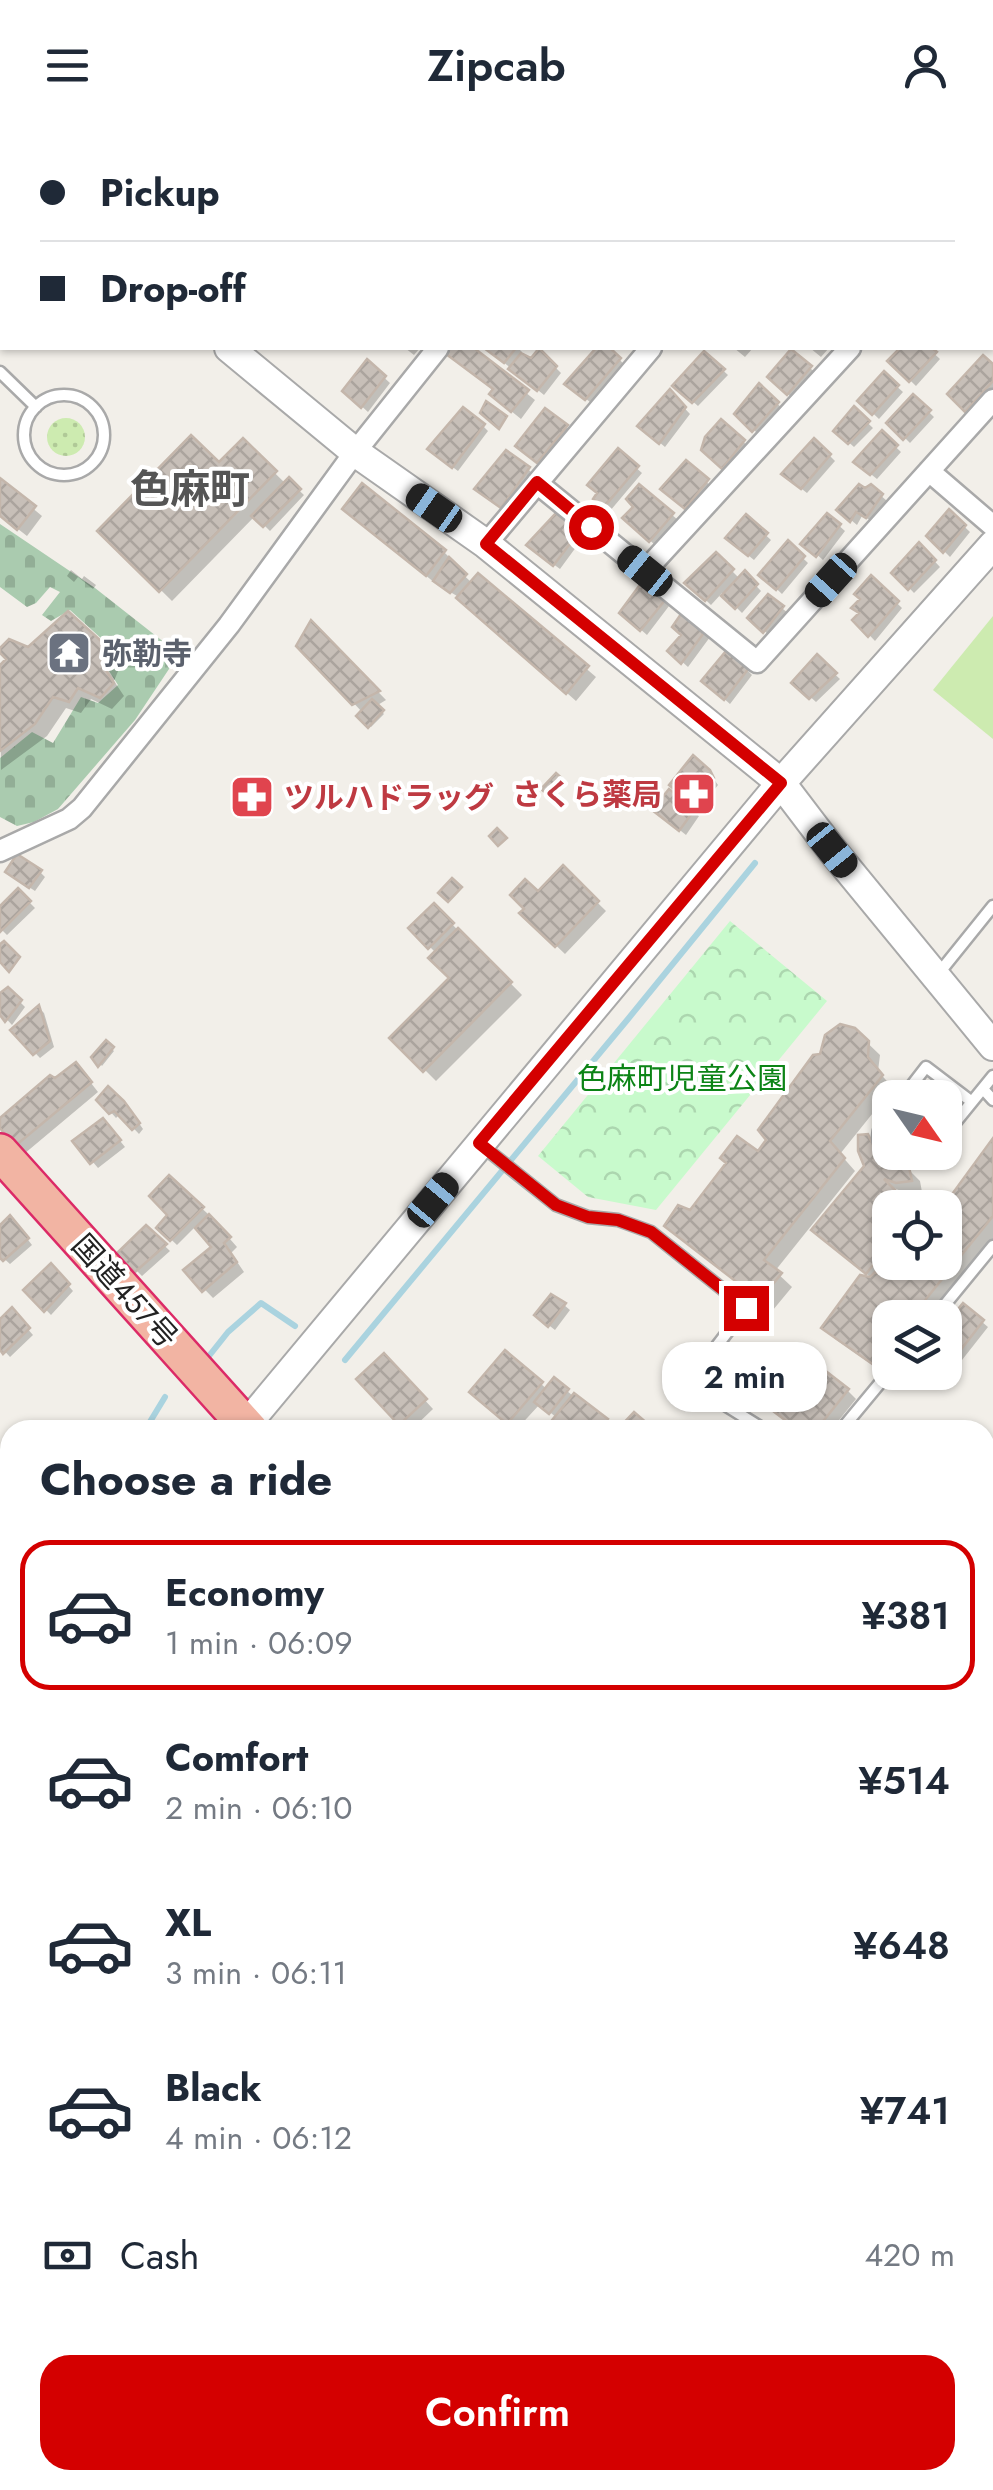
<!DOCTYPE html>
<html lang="en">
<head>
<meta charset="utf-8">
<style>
	:root { --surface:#fff; --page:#f2f2f3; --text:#1f2937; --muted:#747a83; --line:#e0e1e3; --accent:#d40000 }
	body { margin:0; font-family:Jost,"Noto Sans JP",sans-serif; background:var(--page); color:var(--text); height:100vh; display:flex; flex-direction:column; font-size:38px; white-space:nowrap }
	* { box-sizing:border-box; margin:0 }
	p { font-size:32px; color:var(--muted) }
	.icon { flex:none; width:55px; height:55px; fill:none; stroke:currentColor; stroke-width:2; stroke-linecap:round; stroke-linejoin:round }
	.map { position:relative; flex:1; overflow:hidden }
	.drawer { position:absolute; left:0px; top:1290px; width:995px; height:1070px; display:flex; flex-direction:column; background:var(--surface); border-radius:30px 30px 0 0; box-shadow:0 2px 8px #0004 }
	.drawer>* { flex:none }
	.top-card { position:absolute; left:0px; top:0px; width:995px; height:220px; box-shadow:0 2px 8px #0004; display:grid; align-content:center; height:220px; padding:0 40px; background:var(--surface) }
	.needle { width:65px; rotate:124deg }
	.tools { position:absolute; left:872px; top:950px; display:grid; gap:20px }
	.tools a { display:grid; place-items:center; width:90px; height:90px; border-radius:20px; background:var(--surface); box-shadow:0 2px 8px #0004; font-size:50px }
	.end { position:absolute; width:45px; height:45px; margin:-22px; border:12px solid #d40000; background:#fff; box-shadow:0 0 0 5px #fff }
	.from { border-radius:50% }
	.bubble { position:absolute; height:70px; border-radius:30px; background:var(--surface); box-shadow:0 2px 8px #0004; font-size:32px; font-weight:600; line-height:70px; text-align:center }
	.car { position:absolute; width:30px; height:60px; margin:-30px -15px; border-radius:12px; box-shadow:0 0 8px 2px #0007; background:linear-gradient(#222 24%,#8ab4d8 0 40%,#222 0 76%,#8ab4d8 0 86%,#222 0) }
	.top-card b { display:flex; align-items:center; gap:35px; height:95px; font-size:38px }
	.top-card b+b { border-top:2px solid var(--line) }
	.top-card i { width:25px; height:25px; background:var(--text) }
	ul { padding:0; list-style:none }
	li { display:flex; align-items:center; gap:30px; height:150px; margin:0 20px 15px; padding:0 20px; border:5px solid transparent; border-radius:30px }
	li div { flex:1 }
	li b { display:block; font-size:38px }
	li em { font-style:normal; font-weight:600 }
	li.selected { border-color:var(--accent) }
	li>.icon { width:90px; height:90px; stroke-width:1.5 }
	h2 { padding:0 40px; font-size:45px; line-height:120px }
	.pay { display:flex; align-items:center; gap:25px; height:110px; padding:0 40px; font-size:38px }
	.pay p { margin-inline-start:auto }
	.cta { display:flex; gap:20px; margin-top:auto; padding:20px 40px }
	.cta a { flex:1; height:115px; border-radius:30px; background:var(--accent); color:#fff; font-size:40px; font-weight:600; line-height:115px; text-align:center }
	header { display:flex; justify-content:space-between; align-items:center; height:130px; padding:0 40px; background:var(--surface); font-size:45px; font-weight:600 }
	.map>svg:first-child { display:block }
	.grass { fill:url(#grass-dots) }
	.cemetery { fill:url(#cemetery-stones) }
	.park { fill:url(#park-crowns) }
	.garden { fill:#cdebb0 }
	.shadow { fill:#0003 }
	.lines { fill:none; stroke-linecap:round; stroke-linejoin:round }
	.stream { stroke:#aad3df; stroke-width:6 }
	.building { fill:url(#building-cross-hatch); stroke:#c4b6ab; stroke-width:2.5 }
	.service-casing { stroke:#a9a9a9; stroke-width:15 }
	.minor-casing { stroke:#a9a9a9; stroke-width:25 }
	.tertiary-casing { stroke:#a9a9a9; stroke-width:32 }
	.secondary-casing { stroke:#707d05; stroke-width:35 }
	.trunk-casing { stroke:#dc2a67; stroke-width:40 }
	.path { stroke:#fa8072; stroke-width:4; stroke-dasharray:5 5; stroke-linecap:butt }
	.service { stroke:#fff; stroke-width:10 }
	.minor { stroke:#fff; stroke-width:20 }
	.tertiary { stroke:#fff; stroke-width:28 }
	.secondary { stroke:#f7fabf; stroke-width:30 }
	.trunk { stroke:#f2b4a3; stroke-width:35 }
	.route { stroke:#d40000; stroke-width:12 }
	.labels { text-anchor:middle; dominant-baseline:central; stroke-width:8; stroke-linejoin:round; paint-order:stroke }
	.worship-label { font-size:30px; font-weight:bold; fill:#5b616d; stroke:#fff; text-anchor:start }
	.health-label { font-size:30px; font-weight:bold; fill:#be3a42; stroke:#fff; text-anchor:end }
	.park-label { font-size:30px; fill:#0c8416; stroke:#fff }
	.street-label { font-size:30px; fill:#222; stroke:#fff }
	.district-label { font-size:40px; font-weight:bold; fill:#555; stroke:#fff }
</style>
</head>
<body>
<header><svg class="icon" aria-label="menu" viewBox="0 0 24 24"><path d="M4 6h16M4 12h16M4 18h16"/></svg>Zipcab<svg class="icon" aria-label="person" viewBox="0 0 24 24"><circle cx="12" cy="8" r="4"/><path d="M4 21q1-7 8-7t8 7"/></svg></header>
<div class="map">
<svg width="993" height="2360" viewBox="0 0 993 2360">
	<defs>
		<pattern id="grass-dots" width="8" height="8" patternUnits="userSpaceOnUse" patternTransform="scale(2.5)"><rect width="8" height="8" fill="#cdebb0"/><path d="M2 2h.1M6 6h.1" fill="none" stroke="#b0c997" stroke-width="1.8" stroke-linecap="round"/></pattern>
		<pattern id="cemetery-stones" width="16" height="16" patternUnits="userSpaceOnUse" patternTransform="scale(2.5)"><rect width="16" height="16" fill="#aacbaf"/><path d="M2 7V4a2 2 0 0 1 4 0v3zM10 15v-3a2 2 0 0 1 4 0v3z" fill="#92ae96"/></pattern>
		<pattern id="park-crowns" width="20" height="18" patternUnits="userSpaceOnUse" patternTransform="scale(2.5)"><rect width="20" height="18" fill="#c8facc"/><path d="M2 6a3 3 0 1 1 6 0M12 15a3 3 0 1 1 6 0" fill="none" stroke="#acd6af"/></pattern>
		<pattern id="building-cross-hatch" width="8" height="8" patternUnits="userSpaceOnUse" patternTransform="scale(2.5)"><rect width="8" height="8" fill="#c7bfb8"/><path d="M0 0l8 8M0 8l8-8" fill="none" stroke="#aba49e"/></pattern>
	</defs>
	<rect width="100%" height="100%" fill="#f2efe9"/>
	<path class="grass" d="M47 307a19 19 0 1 1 38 0a19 19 0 1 1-38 0Z"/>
	<path class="cemetery" d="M0,394L95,458L179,524L135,590L58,679L34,692L17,696L0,687V628L32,602L53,613L81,567L98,573L118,555L107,538L115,521L70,480L51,491L42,485L60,462L50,457L36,473L27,477L0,457Z"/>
	<path class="park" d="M730,791L827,871L656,1080L588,1067L538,1026Z"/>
	<path class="garden" d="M993,486V609L933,560Z"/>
	<path class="shadow" d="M160,0H185L183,2H164Z
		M528,0H553L555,2H530Z
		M755,0H801L804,2H754Z
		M0,35L2,37V61L0,64Z
		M405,218H420L414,225Z
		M453,218H470L535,270L521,289L500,272L495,260L449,223Z
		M486,218H518L522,222L519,225L532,231L540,222L561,243L544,265Z
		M599,218H607L625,235L591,273L568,253Z
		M734,218H753L745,227Z
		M810,218H829L821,227Z
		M903,218H928L940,229L916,256L890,231Z
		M791,223L816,243L793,269L770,247Z
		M705,224L728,245L698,276L675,256Z
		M367,232L390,253L368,282L345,261Z
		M993,237V262L972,285L950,264Z
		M884,245L903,262L879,289L860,271Z
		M759,257L783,279L759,305L738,284Z
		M670,263L690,284L665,317L646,301Z
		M913,267L934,287L910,313L890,293Z
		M854,280L873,298L854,317L836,301Z
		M546,281L572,302L544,336L524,321Z
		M721,292L749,317L729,342L703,319Z
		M483,296L488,301L458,341L435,324Z
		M882,304L901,322L877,349L862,337Z
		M815,311L835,331L807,363L789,349Z
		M243,312L286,354L289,351L304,365L270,401L255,386L172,471L101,401L219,336Z
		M618,322L642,343L610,381L601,374Z
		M686,334L712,357L692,382L669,364Z
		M528,339L533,344L507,382L483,364Z
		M0,351L42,386L27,406L0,385Z
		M362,357L444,422L453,431L451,433L472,453L478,446L596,547L576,571L457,466L435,453L354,387Z
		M639,357L678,390L656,416L626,388L637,377Z
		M871,357L887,371L872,391L862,386L857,395L845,385Z
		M949,382L970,402L950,427L929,406Z
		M828,386L845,401L823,430L804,413Z
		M746,387L771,410L754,430L733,413Z
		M577,404L582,409L560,439L534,420Z
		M788,414L808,433L782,464L761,444Z
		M920,416L940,437L914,463L895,443Z
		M716,425L740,449L745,444L761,461L742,483L722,463L711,475L688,453Z
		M71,440L82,449L84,446L96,455L93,459L78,447L74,452L67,446Z
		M871,448L902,478L875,511L855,490L861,484Z
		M768,467L788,483L770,506L750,488Z
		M664,470L669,476L647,505L622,483Z
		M312,494L386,570L376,576L384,584L371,597L360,586L363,583L300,516Z
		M705,502L710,507L688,537L670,521Z
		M29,520L109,522L121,534L114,551L124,566L112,579L91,569L81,583L66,578L47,606L1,640L0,538Z
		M817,528L840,549L816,572L794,552Z
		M747,540L752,545L730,574L704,551Z
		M708,641L718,655L700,678L677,660Z
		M670,663L699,686L686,705L661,685Z
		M563,739L606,781L565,824L523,784Z
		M40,742L45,747L35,761L14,747Z
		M18,761L35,778L7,805L0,798V780Z
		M434,776L522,865L436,951L393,908L452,848L436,823L411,798Z
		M8,860L25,877L12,895L0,882V866Z
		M39,878L44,883L54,917L40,928L13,900Z
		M854,900L880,925L878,941L893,958L840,1024L855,1041L775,1141L792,1157L773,1180L679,1107L690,1083L759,1024L822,926Z
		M106,914L114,921L102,936L94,927Z
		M84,944L98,962L24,1024L0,992L55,951Z
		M100,970L129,979L143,999L139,1004L120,984L116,988Z
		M108,996L125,1017L98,1038L76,1012Z
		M867,1007L879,1019L887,1035L908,1039L920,1051L922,1062L909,1064L888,1056L890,1132H895L882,1148L887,1151L945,1132V1097L950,1091L945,1085V1078L993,1012V1112L932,1188H890V1242H900L894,1250L835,1209L824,1198L874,1150L826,1111L867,1037Z
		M170,1049L208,1084L237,1117L231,1123L244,1142L213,1168L186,1140L214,1117L196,1096L177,1115L159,1098L171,1085Z
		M15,1093L32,1115L10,1134L0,1125V1098Z
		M146,1098L170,1121L142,1146L120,1124Z
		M51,1136L73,1161L51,1185L27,1160Z
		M564,1175L570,1180L555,1200L542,1190Z
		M963,1176L988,1197L951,1244L945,1239V1199Z
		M12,1181L33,1205L10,1227L0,1216V1192Z
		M384,1226L433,1279L411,1300H408L360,1249Z
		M541,1254L548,1260L567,1261L615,1300H547L557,1288L540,1274L516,1300L481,1271Z
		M848,1261L856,1269L831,1300H799Z"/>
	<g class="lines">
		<path class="stream" d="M345,1230L628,889L755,733
			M205,1231L228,1202L261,1173L295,1196
			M145,1300L165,1267
			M0,1658L10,1630
			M0,1810L10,1840
			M529,2350L534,2360"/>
	</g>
	<path class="building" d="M450,218H474L529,260L511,282L489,264L493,259L446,224Z
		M484,218H516L504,233Z
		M539,218L557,236L537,261L508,239L521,223L531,228Z
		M596,218H610L621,228L585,270L564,254Z
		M900,218H932L937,222L909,252L887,231Z
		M791,219L812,236L787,265L767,247Z
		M704,221L725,239L692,273L672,256Z
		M983,225L993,234V251L965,282L947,264Z
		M367,229L386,246L361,278L342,261Z
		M884,241L899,255L872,285L857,271Z
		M759,253L779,272L752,302L734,284Z
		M670,259L686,277L659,314L637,296Z
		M913,264L931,280L903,310L886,293Z
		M486,271L507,286L499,299L480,283Z
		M854,276L870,291L848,314L833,301Z
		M463,277L485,294L452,338L427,319Z
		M545,278L568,295L537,333L515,316Z
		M721,289L745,310L722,339L701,320L705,307Z
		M882,300L898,315L870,345L853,332Z
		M191,305L219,332L243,308L277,341L159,462L97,401Z
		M814,308L831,324L801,359L781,344Z
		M618,318L639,336L604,377L593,369L597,363L587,355Z
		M506,320L530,337L501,378L474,359Z
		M686,330L709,349L685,379L660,359Z
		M289,347L301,359L263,397L251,386Z
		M0,348L36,376L17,400L0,386Z
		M362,353L446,420L426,446L342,379Z
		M639,354L674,383L649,412L622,388L633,377L626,369Z
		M859,354L865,358L871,354L883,364L866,388L856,382L850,392L836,380Z
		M949,379L966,395L943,423L926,406Z
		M556,383L579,402L553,436L526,415Z
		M827,383L841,394L816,427L800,414Z
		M746,384L768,403L748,426L725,408Z
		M788,410L805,426L776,460L758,445Z
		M919,412L936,430L908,460L891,443Z
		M716,422L734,439L705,471L684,453Z
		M449,427L467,444L450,463L433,451Z
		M745,440L758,454L735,479L721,466Z
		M478,443L589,536L566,564L456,468Z
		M871,445L899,471L868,507L852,490L859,483L851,478L860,469L854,464Z
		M642,452L666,469L640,501L619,483Z
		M768,464L784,476L763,503L747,488Z
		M68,481L111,520L104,537L114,553L100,568L78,558L69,572L53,567L35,594L0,621V535L6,529L0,523V518L9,509L28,517Z
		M683,481L706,500L681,534L667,521L681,505L672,497Z
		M311,490L380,561L352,575L296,516Z
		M726,521L749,538L724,570L701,551Z
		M817,524L837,543L809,569L791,553Z
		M372,569L384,580L368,598L356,586Z
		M693,625L710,640L714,648L693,675L669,655Z
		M556,643L566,652L551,668L541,659Z
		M669,659L695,679L679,701L652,680Z
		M497,698L507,708L498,716L489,706Z
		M17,724L42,740L29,758L5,742Z
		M563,735L599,771L555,817L519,783L524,779L510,765L525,749L538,761Z
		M452,748L462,757L448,772L438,763Z
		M18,758L31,771L0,802V776Z
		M434,773L454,793L428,819L408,798Z
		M458,798L512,852L423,942L389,908L449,848L428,828Z
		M4,811L20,827L9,842L0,832V814Z
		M8,857L22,870L5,892L0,885V863Z
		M39,875L50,911L33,925L10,900Z
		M840,894L855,898L869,911L868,927L883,945L830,1011L845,1028L764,1130L782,1143L760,1170L664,1096L678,1075L690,1080L726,1033L720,1028L737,1006L758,1021L766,1010L758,1000L813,925L820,924L825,905Z
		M106,910L114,917L98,937L91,927Z
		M76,932L92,952L14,1017L0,998V988L50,945L55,948Z
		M108,956L124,971L140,993L132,1000L114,981L109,984L96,970Z
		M103,988L121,1010L90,1034L72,1011Z
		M868,1004L876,1022L891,1036L909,1037L912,1051L896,1053L884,1049L913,1078H890V1113L866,1144L811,1100L864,1036L858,1021V1005Z
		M993,1008V1086L922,1174L927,1181L921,1188H890V1229L881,1240L821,1198L860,1145L870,1147L875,1142L887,1147L898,1132H945V1093L948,1090L945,1087V1078H942Z
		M169,1045L204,1077L170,1111L156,1098L167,1085L149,1066Z
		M209,1084L231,1107L224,1113L237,1132L202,1162L183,1140L211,1117L195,1098Z
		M10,1085L29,1108L3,1131L0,1128V1095Z
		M146,1095L167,1114L135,1142L116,1124Z
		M51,1133L70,1154L44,1182L23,1160Z
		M551,1164L566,1173L548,1197L534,1185Z
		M963,1173L984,1190L945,1240V1195Z
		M12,1177L30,1198L3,1224L0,1220V1189Z
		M796,1218L849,1259L816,1300H798L757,1269Z
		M505,1220L543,1252L507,1294L469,1262Z
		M384,1223L427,1269L399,1295L356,1249Z
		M554,1247L569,1259L549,1284L534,1272Z
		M574,1263L608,1289L599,1300H544Z
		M634,1282L649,1295L645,1300H617Z
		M985,2156L993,2167V2198L987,2202L985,2198Z"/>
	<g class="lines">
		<defs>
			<path id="service" d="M0,242L36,277
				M24 305a40 40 0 1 1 80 0a40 40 0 1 1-80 0Z
				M939,843L993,776
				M983,959L993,970
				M902,968L926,937L972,972
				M890,982C887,987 883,991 880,997C869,1025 908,1041 930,1022
				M945,1005L993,946
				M481,1015L556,1075L588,1087L618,1090L651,1102L746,1178L696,1243V1257L765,1300
				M934,1188L993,1116
				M841,1300L890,1241"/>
			<path id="minor" d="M408,0L410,2
				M953,0L956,2
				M315,2L321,0
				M610,2L612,0
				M0,25L2,27
				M992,34H993
				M992,63L993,62
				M992,186L993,187
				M929,341L993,396
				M537,353L757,532L993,270
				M486,414L651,218
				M645,441L850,218
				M0,721L69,689L82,678L229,495L355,322L438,218"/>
			<path id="tertiary" d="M229,218L355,322L486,414L781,653L832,720L993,916
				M246,1295L781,653L993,415"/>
			<path id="secondary" d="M63,2L64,0
				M0,109L2,106"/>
			<path id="trunk" d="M0,1022L250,1300
				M957,2350L963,2360"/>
		</defs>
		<use href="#service" class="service-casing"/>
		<use href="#minor" class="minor-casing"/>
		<use href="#tertiary" class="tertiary-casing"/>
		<use href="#secondary" class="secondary-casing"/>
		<use href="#trunk" class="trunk-casing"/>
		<path class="path" d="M985,1373L993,1375"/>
		<use href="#service" class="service"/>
		<use href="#minor" class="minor"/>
		<use href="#tertiary" class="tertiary"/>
		<use href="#secondary" class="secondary"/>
		<use href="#trunk" class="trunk"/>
	</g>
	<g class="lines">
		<path class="route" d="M591,397L537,352L486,414L781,653L479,1013L556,1075L588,1087L618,1090L651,1102L746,1178"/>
	</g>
	<defs>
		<symbol id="temple-square" viewBox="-11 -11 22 22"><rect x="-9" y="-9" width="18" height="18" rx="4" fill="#6b7280" stroke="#fff"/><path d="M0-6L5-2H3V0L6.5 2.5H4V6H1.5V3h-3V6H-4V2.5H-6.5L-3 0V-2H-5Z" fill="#fff"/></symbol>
		<symbol id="pharmacy-square" viewBox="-11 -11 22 22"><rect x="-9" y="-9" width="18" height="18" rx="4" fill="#e0444e" stroke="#fff"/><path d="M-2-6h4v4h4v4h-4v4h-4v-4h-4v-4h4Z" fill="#fff"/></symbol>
	</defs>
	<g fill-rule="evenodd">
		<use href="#temple-square" x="44" y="498" width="50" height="50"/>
		<use href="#pharmacy-square" x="669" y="639" width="50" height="50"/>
		<use href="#pharmacy-square" x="227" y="642" width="50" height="50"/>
	</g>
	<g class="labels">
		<g class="worship-label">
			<text x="102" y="523">弥勒寺</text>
		</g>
		<g class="health-label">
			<text x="662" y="664">さくら薬局</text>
			<text x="284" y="667" text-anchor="start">ツルハドラッグ</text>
		</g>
		<g class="park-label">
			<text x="682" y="948">色麻町児童公園</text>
		</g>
		<g class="street-label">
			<text transform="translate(125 1161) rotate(48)">国道457号</text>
		</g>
		<g class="district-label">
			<text x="190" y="359">色麻町</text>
		</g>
	</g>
</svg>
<div class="tools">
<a><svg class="needle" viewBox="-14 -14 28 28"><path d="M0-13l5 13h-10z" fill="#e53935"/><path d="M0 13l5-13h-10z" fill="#747a83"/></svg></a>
<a><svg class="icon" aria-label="locate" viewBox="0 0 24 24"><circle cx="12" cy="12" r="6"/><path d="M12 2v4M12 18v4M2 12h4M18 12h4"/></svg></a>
<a><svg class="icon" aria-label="layers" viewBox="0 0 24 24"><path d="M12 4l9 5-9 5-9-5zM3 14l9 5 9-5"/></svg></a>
</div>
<i class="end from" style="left:591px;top:397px"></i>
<i class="end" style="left:746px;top:1178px"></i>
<div class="bubble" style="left:662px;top:1212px;width:165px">2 min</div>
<i class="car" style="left:434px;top:378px;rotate:305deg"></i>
<i class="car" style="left:645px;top:441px;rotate:309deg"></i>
<i class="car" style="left:831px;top:450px;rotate:222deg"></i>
<i class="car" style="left:832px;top:720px;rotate:141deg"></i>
<i class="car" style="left:433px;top:1070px;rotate:40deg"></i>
<div class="top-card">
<b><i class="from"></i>Pickup</b>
<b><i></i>Drop-off</b>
</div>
<section class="drawer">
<h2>Choose a ride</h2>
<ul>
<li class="selected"><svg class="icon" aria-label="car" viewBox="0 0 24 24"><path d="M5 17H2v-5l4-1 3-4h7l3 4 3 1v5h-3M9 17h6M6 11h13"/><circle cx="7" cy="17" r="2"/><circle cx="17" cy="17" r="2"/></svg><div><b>Economy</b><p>1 min · 06:09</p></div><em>¥381</em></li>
<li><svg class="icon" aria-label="car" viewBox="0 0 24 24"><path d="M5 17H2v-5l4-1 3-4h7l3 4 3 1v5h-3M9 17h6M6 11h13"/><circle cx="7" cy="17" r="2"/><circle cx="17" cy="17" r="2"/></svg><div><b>Comfort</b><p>2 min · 06:10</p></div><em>¥514</em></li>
<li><svg class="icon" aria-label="car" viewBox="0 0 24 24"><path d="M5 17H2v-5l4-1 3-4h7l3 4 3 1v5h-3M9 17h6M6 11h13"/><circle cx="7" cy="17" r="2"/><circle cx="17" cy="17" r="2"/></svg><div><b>XL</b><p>3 min · 06:11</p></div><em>¥648</em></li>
<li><svg class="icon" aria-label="car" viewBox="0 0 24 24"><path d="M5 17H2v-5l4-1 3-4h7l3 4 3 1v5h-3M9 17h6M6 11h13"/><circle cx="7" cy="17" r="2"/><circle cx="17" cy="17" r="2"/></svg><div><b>Black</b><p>4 min · 06:12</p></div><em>¥741</em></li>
</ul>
<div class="pay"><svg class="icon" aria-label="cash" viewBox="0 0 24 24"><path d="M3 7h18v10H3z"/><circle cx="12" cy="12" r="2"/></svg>Cash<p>420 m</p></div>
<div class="cta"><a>Confirm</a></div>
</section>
</div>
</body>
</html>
